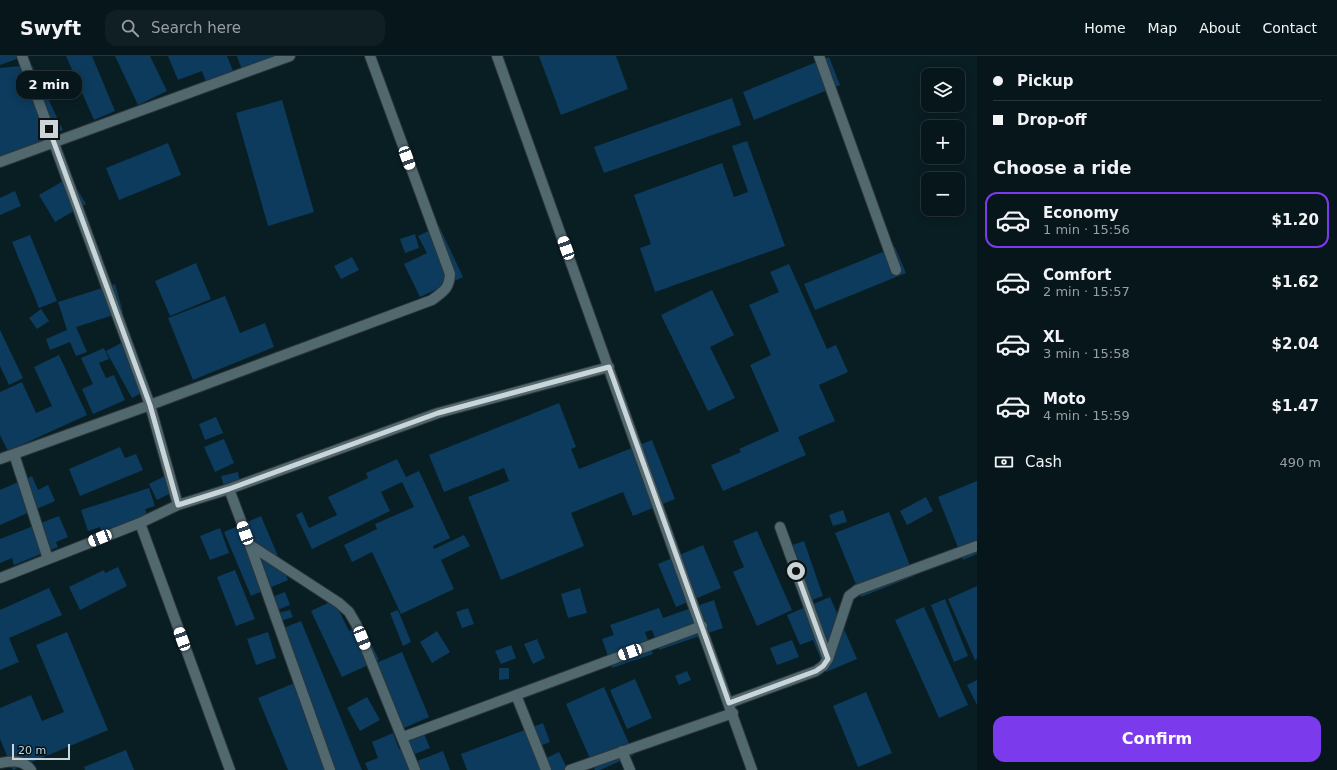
<!DOCTYPE html>
<html lang="en">
<head>
<meta charset="utf-8">
<style>
	:root { --surface:#07161a; --page:#101f23; --text:#f1f3f6; --muted:#989fa2; --line:#283539; --accent:#7c3aed }
	body { margin:0; font-family:"DejaVu Sans",sans-serif; background:var(--page); color:var(--text); height:100vh; display:flex; flex-direction:column; font-size:15px; white-space:nowrap }
	* { box-sizing:border-box; margin:0 }
	p { font-size:13px; color:var(--muted) }
	.icon { flex:none; width:22px; height:22px; fill:none; stroke:currentColor; stroke-width:2; stroke-linecap:round; stroke-linejoin:round }
	.map { position:relative; flex:1; overflow:hidden }
	.sheet { display:flex; flex-direction:column; background:var(--surface); width:360px }
	.sheet>* { flex:none }
	.hud { display:grid; align-content:center; height:88px; padding:0 16px; background:var(--surface) }
	.fabs { position:absolute; left:921px; top:12px; display:grid; gap:8px }
	.fabs a { display:grid; place-items:center; width:44px; height:44px; border-radius:8px; background:var(--surface); box-shadow:0 2px 10px #0003,0 0 0 1px var(--line); font-size:20px }
	.scale { position:absolute; left:12px; bottom:10px; width:58px; box-sizing:border-box; padding-left:4px; border:2px solid #c9d5d9; border-top:0; font-size:11px; line-height:14px; white-space:nowrap; color:#c9d5d9; -webkit-text-stroke:3px #02151a; paint-order:stroke }
	.end { position:absolute; width:18px; height:18px; margin:-9px; border:5px solid #c9d5d9; background:#111; box-shadow:0 0 0 2px #111 }
	.from { border-radius:50% }
	.bubble { position:absolute; height:28px; border-radius:12px; background:var(--surface); box-shadow:0 2px 10px #0003,0 0 0 1px var(--line); font-size:13px; font-weight:600; line-height:28px; text-align:center }
	.car { position:absolute; width:12px; height:24px; margin:-12px -6px; border-radius:5px; box-shadow:0 0 3px 1px #0007; background:linear-gradient(#fff 24%,#345 0 40%,#fff 0 76%,#345 0 86%,#fff 0) }
	.hud b { display:flex; align-items:center; gap:14px; height:38px; font-size:15px }
	.hud b+b { border-top:1px solid var(--line) }
	.hud i { width:10px; height:10px; background:var(--text) }
	ul { padding:0; list-style:none }
	li { display:flex; align-items:center; gap:12px; height:56px; margin:0 8px 6px; padding:0 8px; border:2px solid transparent; border-radius:12px }
	li div { flex:1 }
	li b { display:block; font-size:15px }
	li em { font-style:normal; font-weight:600 }
	li.current { border-color:var(--accent) }
	li>.icon { width:36px; height:36px; stroke-width:1.5 }
	h2 { padding:0 16px; font-size:18px; line-height:48px }
	.pay { display:flex; align-items:center; gap:10px; height:44px; padding:0 16px; font-size:15px }
	.pay p { margin-inline-start:auto }
	.cta { display:flex; gap:8px; margin-top:auto; padding:8px 16px }
	.cta a { flex:1; height:46px; border-radius:12px; background:var(--accent); color:#fff; font-size:16px; font-weight:600; line-height:46px; text-align:center }
	header { display:flex; align-items:center; gap:24px; box-sizing:border-box; height:56px; padding:0 20px; background:var(--surface); border-bottom:1px solid var(--line) }
	header strong { font-size:19px }
	nav { display:flex; gap:22px; margin-inline-start:auto; font-size:14px }
	.search { width:280px; height:36px; background:var(--page); display:flex; align-items:center; gap:10px; box-sizing:border-box; padding:0 14px; border-radius:12px; color:var(--muted); font-size:15px }
	main { display:flex; flex:1; min-height:0 }
	.map>svg:first-child { display:block }
	.building { fill:#0c3b5d }
	.lines { fill:none; stroke-linecap:round; stroke-linejoin:round }
	.minor-casing { stroke:#2c3539; stroke-width:12 }
	.minor { stroke:#51686e; stroke-width:10 }
	.route { stroke:#c9d5d9; stroke-width:5 }
</style>
</head>
<body>
<header>
<strong>Swyft</strong>
<div class="search"><svg class="icon" aria-label="search" viewBox="0 0 24 24"><circle cx="10" cy="10" r="6"/><path d="M15 15l6 6"/></svg>Search here</div>
<nav><a>Home</a><a>Map</a><a>About</a><a>Contact</a></nav>
</header>
<main>
<div class="map">
<svg width="977" height="714" viewBox="0 0 977 714">
	<rect width="100%" height="100%" fill="#091e23"/>
	<path class="building" d="M0,0H25L0,9Z
		M66,0H92L115,55L94,64Z
		M115,0H150L167,35L138,49Z
		M168,0H227L233,15L206,26L202,15L178,24Z
		M237,0H276L242,14Z
		M539,0H616L628,33L561,59Z
		M829,1L840,29L754,64L743,36Z
		M32,9L63,74L0,104V12Z
		M732,42L741,69L604,117L594,91Z
		M282,44L314,156L268,170L236,57Z
		M747,85L785,190L655,236L640,192L651,188L634,139L722,107L734,141L748,136L732,90Z
		M168,87L181,119L119,144L106,112Z
		M70,121L86,148L55,166L39,139Z
		M15,135L21,150L0,159V142Z
		M439,170L463,221L420,241L404,208L427,197L418,180Z
		M415,178L419,192L405,197L400,183Z
		M30,179L57,245L39,252L12,186Z
		M895,191L906,217L815,254L804,228Z
		M352,201L359,214L341,223L334,210Z
		M196,207L211,243L170,260L155,225Z
		M789,208L827,293L836,289L848,316L819,329L835,365L798,381L806,399L723,435L711,409L741,396L739,393L779,375L750,309L771,299L749,249L779,236L770,216Z
		M115,228L123,256L76,271L87,296L76,300L70,286L50,294L46,283L67,274L58,246Z
		M712,234L734,279L710,291L735,342L708,355L661,259Z
		M225,240L240,277L265,267L274,291L193,324L168,262Z
		M41,253L49,265L37,273L29,262Z
		M0,274L23,322L9,329L0,310Z
		M123,286L149,333L132,342L106,295Z
		M104,292L109,303L99,307L106,322L114,319L125,344L93,358L82,333L93,328L81,302Z
		M59,299L87,359L8,395L0,379V336L22,326L36,357L52,350L34,311Z
		M559,347L576,391L571,393L579,413L652,384L675,443L633,460L623,436L571,457L584,490L501,524L468,441L509,425L504,412L444,436L429,399Z
		M216,361L223,377L205,384L199,368Z
		M224,383L234,407L215,416L204,391Z
		M120,391L125,402L136,398L143,414L80,440L69,413Z
		M397,403L406,421L419,415L450,482L433,490L434,493L464,479L470,490L441,504L454,533L401,558L372,496L352,506L344,489L377,473L375,468L414,451L402,426L381,436L390,455L312,493L296,459L302,456L309,472L337,459L328,441L368,422L366,417Z
		M238,416L240,427L224,431L221,420Z
		M32,420L38,434L48,429L55,445L0,469V434Z
		M165,420L173,436L157,444L149,428Z
		M977,425V498L963,504L938,441Z
		M149,432L155,450L145,453L148,461L102,478L100,471L88,475L81,454Z
		M926,441L933,455L907,469L900,455Z
		M843,454L847,466L833,470L829,459Z
		M889,456L914,520L861,541L835,477Z
		M59,460L68,481L56,486L58,491L14,509L12,502L0,507V483Z
		M261,460L288,524L251,540L224,476Z
		M220,472L229,497L210,504L200,480Z
		M757,475L792,554L757,570L733,516L744,511L733,485Z
		M804,485L823,540L804,547L784,492Z
		M703,489L721,532L676,551L658,508Z
		M118,511L127,530L80,554L69,531L104,514L105,517Z
		M235,514L255,563L236,570L217,521Z
		M977,530V603L975,604L948,543Z
		M49,532L62,559L9,582L19,606L0,614V554Z
		M580,532L587,557L568,562L561,538Z
		M285,536L290,549L272,556L267,543Z
		M830,541L857,603L826,616L813,584L800,589L787,559Z
		M945,543L968,600L954,606L931,549Z
		M334,544L349,575L362,569L379,604L342,621L311,555Z
		M714,544L723,572L659,594L652,574L645,576L653,598L612,612L602,583L614,579L610,569L659,552L663,562Z
		M924,551L968,649L939,662L895,564Z
		M468,552L474,568L462,572L456,556Z
		M290,554L293,561L277,566L275,558Z
		M398,554L411,586L403,590L390,557Z
		M301,565L362,714H288L258,642L297,626L276,575Z
		M437,575L450,596L432,607L420,586Z
		M67,576L108,674L13,714L0,683V652L31,639L42,665L64,656L36,589Z
		M268,576L276,602L256,609L247,583Z
		M537,583L545,602L533,608L524,588Z
		M792,584L799,601L777,609L770,592Z
		M511,589L516,602L501,608L495,595Z
		M402,596L429,661L395,676L374,608Z
		M499,612H509V623L499,624Z
		M687,615L691,624L679,629L675,620Z
		M635,623L652,662L627,673L610,634Z
		M977,624V649L967,629Z
		M604,631L634,699L600,714H595L566,648Z
		M866,636L892,697L858,711L833,650Z
		M367,641L380,664L360,675L347,652Z
		M543,667L550,686L535,692L543,714H467L461,698Z
		M423,676L430,692L415,698L408,683Z
		M393,677L399,693L405,690L412,707L443,695L450,714H368L365,707L378,702L372,686Z
		M126,694L134,714H85L84,711Z
		M559,696L568,714H547L542,704Z"/>
	<g class="lines">
		<defs>
			<path id="minor" d="M22,0L150,349L178,449
				M497,0L752,714
				M819,0L896,214
				M0,106L290,0
				M14,398L48,503
				M0,403L150,349L432,244C444,235 449,233 450,218L370,0
				M229,433L438,357L609,311
				M140,467L230,714
				M780,471L828,603
				M250,489L330,714
				M0,522L140,467L178,449L229,433L250,489L339,547L349,556L356,568L415,714
				M516,639L546,714
				M729,647L816,615L823,610L828,603L849,540L857,534L977,490
				M403,681L702,570
				M622,695L630,714
				M0,707C11,705 23,703 31,714
				M570,714L733,657"/>
		</defs>
		<use href="#minor" class="minor-casing"/>
		<use href="#minor" class="minor"/>
	</g>
	<g class="lines">
		<path class="route" d="M49,73L150,349L178,449L229,433L438,357L609,311L729,647L816,615L823,610L828,603L796,515"/>
	</g>
</svg>
<div class="fabs">
<a><svg class="icon" aria-label="layers" viewBox="0 0 24 24"><path d="M12 4l9 5-9 5-9-5zM3 14l9 5 9-5"/></svg></a>
<a>+</a>
<a>−</a>
</div>
<div class="scale">20 m</div>
<i class="end from" style="left:796px;top:515px"></i>
<i class="end" style="left:49px;top:73px"></i>
<div class="bubble" style="left:16px;top:15px;width:66px">2 min</div>
<i class="car" style="left:407px;top:102px;rotate:160deg"></i>
<i class="car" style="left:566px;top:192px;rotate:340deg"></i>
<i class="car" style="left:245px;top:477px;rotate:340deg"></i>
<i class="car" style="left:100px;top:482px;rotate:248deg"></i>
<i class="car" style="left:362px;top:582px;rotate:158deg"></i>
<i class="car" style="left:182px;top:583px;rotate:340deg"></i>
<i class="car" style="left:630px;top:596px;rotate:250deg"></i>
</div>
<section class="sheet">
<div class="hud">
<b><i class="from"></i>Pickup</b>
<b><i></i>Drop-off</b>
</div>
<h2>Choose a ride</h2>
<ul>
<li class="current"><svg class="icon" aria-label="car" viewBox="0 0 24 24"><path d="M5 17H2v-5l4-1 3-4h7l3 4 3 1v5h-3M9 17h6M6 11h13"/><circle cx="7" cy="17" r="2"/><circle cx="17" cy="17" r="2"/></svg><div><b>Economy</b><p>1 min · 15:56</p></div><em>$1.20</em></li>
<li><svg class="icon" aria-label="car" viewBox="0 0 24 24"><path d="M5 17H2v-5l4-1 3-4h7l3 4 3 1v5h-3M9 17h6M6 11h13"/><circle cx="7" cy="17" r="2"/><circle cx="17" cy="17" r="2"/></svg><div><b>Comfort</b><p>2 min · 15:57</p></div><em>$1.62</em></li>
<li><svg class="icon" aria-label="car" viewBox="0 0 24 24"><path d="M5 17H2v-5l4-1 3-4h7l3 4 3 1v5h-3M9 17h6M6 11h13"/><circle cx="7" cy="17" r="2"/><circle cx="17" cy="17" r="2"/></svg><div><b>XL</b><p>3 min · 15:58</p></div><em>$2.04</em></li>
<li><svg class="icon" aria-label="car" viewBox="0 0 24 24"><path d="M5 17H2v-5l4-1 3-4h7l3 4 3 1v5h-3M9 17h6M6 11h13"/><circle cx="7" cy="17" r="2"/><circle cx="17" cy="17" r="2"/></svg><div><b>Moto</b><p>4 min · 15:59</p></div><em>$1.47</em></li>
</ul>
<div class="pay"><svg class="icon" aria-label="cash" viewBox="0 0 24 24"><path d="M3 7h18v10H3z"/><circle cx="12" cy="12" r="2"/></svg>Cash<p>490 m</p></div>
<div class="cta"><a>Confirm</a></div>
</section>
</main>
</body>
</html>
